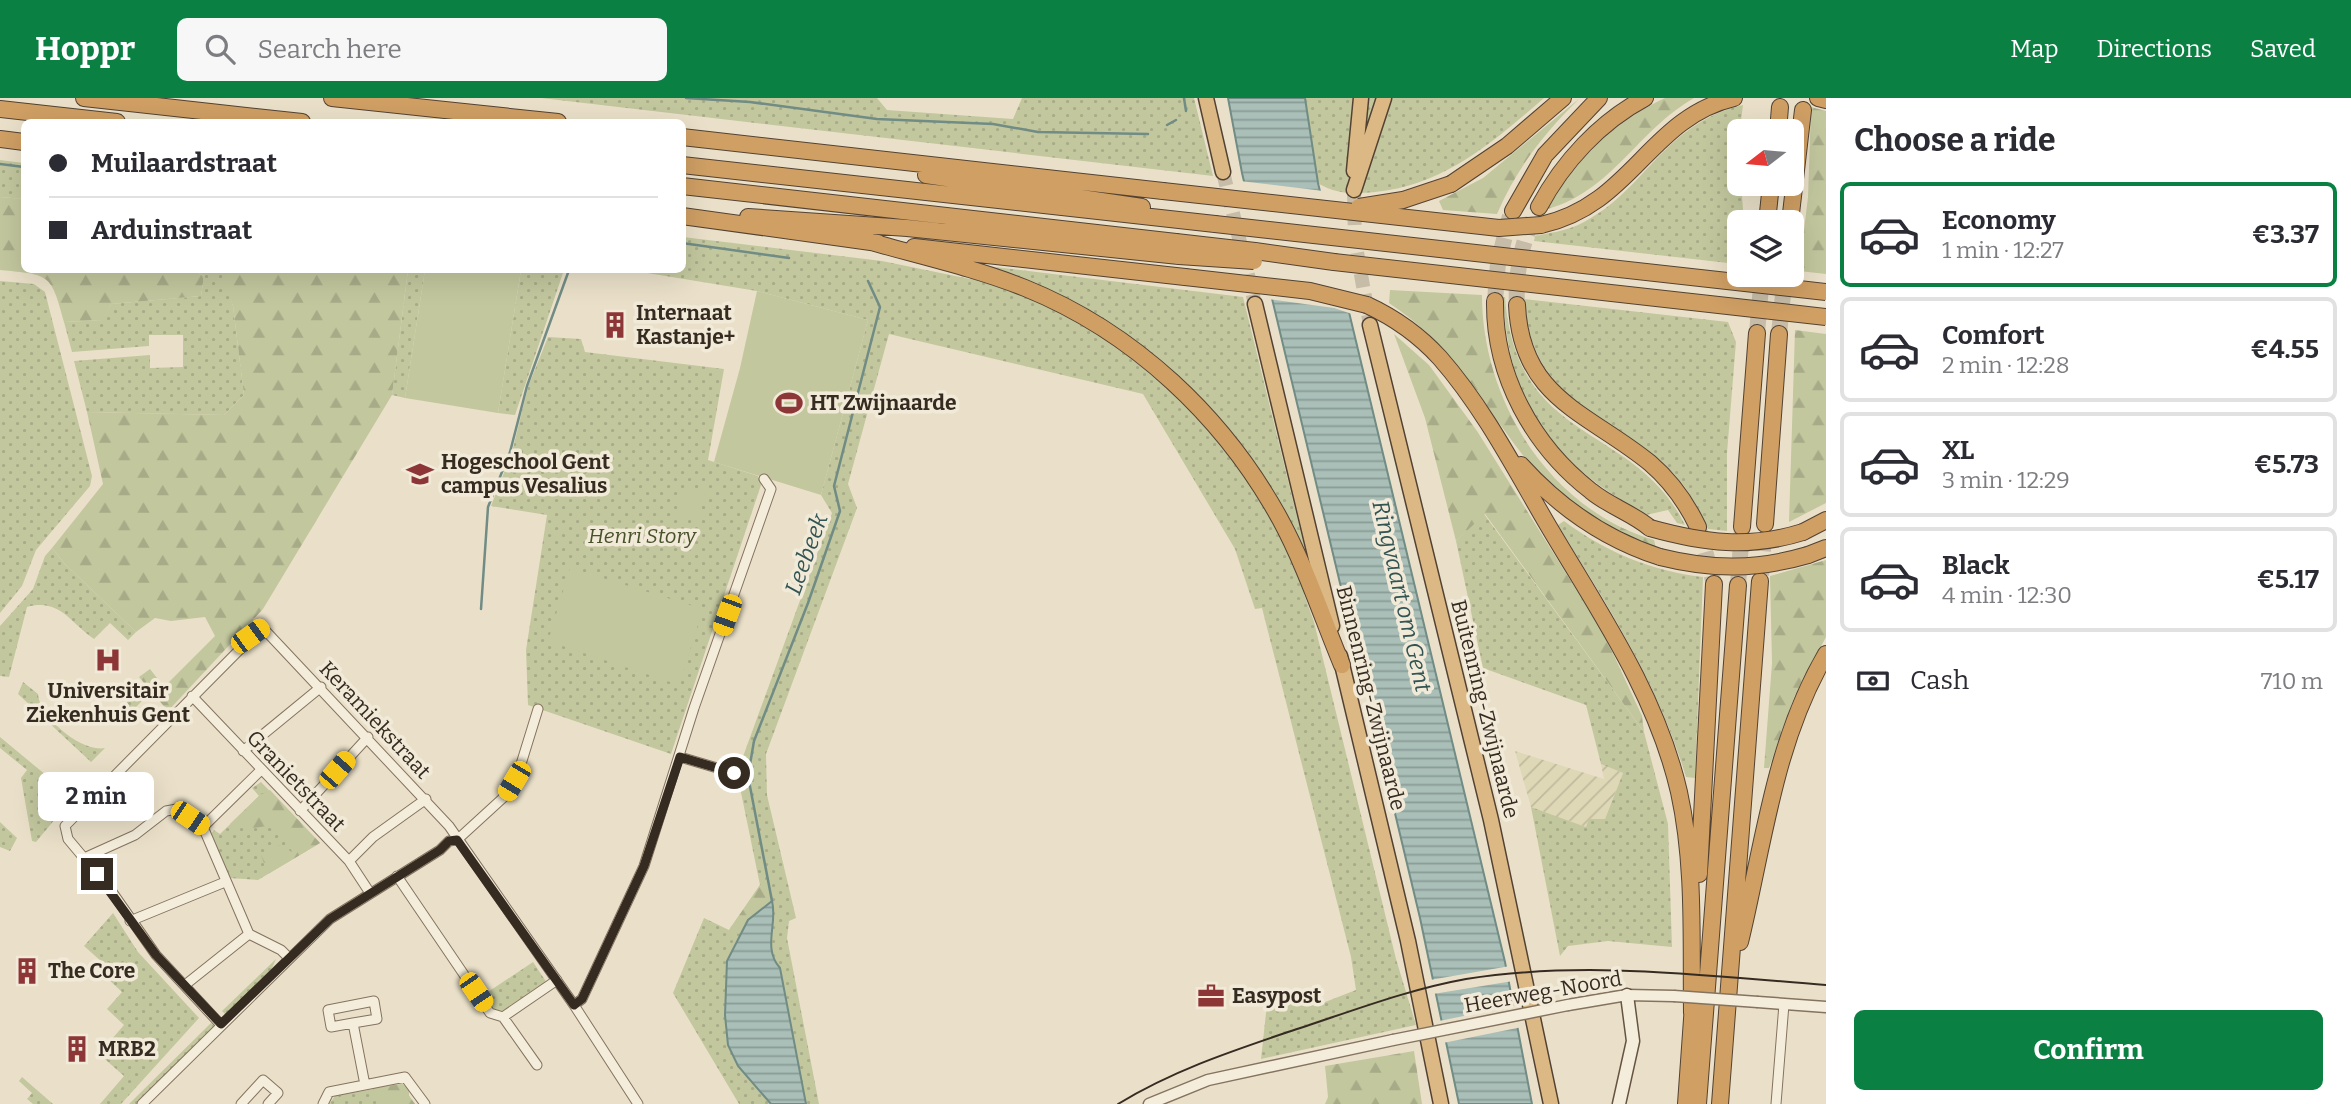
<!DOCTYPE html>
<html lang="en">
<head>
<meta charset="utf-8">
<style>
	:root { --surface:#fff; --page:#f7f7f7; --text:#2b2b33; --muted:#7c7c81; --line:#e1e1e2; --accent:#0b8043 }
	body { margin:0; font-family:Bitter,serif; background:var(--page); color:var(--text); height:100vh; display:flex; flex-direction:column; font-size:26px; white-space:nowrap }
	* { box-sizing:border-box; margin:0 }
	p { font-size:23px; color:var(--muted) }
	.icon { flex:none; width:38px; height:38px; fill:none; stroke:currentColor; stroke-width:2; stroke-linecap:round; stroke-linejoin:round }
	.map { position:relative; flex:1; overflow:hidden }
	.sheet { display:flex; flex-direction:column; background:var(--surface); width:525px }
	.sheet>* { flex:none }
	.banner { position:absolute; left:21px; top:21px; width:665px; height:154px; border-radius:10px; box-shadow:0 7px 28px #0002; display:grid; align-content:center; height:154px; padding:0 28px; background:var(--surface) }
	.needle { width:46px; rotate:254deg }
	.fabs { position:absolute; left:1727px; top:21px; display:grid; gap:14px }
	.fabs a { display:grid; place-items:center; width:77px; height:77px; border-radius:10px; background:var(--surface); box-shadow:0 7px 28px #0002; font-size:35px }
	.end { position:absolute; width:32px; height:32px; margin:-16px; border:9px solid #362b21; background:#fff; box-shadow:0 0 0 4px #fff }
	.from { border-radius:50% }
	.bubble { position:absolute; height:49px; border-radius:10px; background:var(--surface); box-shadow:0 7px 28px #0002; font-size:23px; font-weight:700; line-height:49px; text-align:center }
	.car { position:absolute; width:21px; height:42px; margin:-21px -10px; border-radius:9px; box-shadow:0 0 5px 2px #0007; background:linear-gradient(#f5c518 24%,#345 0 40%,#f5c518 0 76%,#345 0 86%,#f5c518 0) }
	.banner b { display:flex; align-items:center; gap:24px; height:66px; font-size:26px }
	.banner b+b { border-top:2px solid var(--line) }
	.banner i { width:18px; height:18px; background:var(--text) }
	ul { padding:0; list-style:none }
	li { display:flex; align-items:center; gap:21px; height:105px; margin:0 14px 10px; padding:0 14px; border:4px solid var(--line); border-radius:10px }
	li div { flex:1 }
	li b { display:block; font-size:26px }
	li em { font-style:normal; font-weight:700 }
	li.current { border-color:var(--accent) }
	li>.icon { width:63px; height:63px; stroke-width:1.5 }
	h2 { padding:0 28px; font-size:32px; line-height:84px }
	.pay { display:flex; align-items:center; gap:18px; height:77px; padding:0 28px; font-size:26px }
	.pay p { margin-inline-start:auto }
	.primary-button { display:flex; gap:14px; margin-top:auto; padding:14px 28px }
	.primary-button a { flex:1; height:80px; border-radius:10px; background:var(--accent); color:#fff; font-size:28px; font-weight:700; line-height:80px; text-align:center }
	header { display:flex; align-items:center; gap:42px; box-sizing:border-box; height:98px; padding:0 35px; background:var(--accent); color:#fff }
	header strong { font-size:33px }
	nav { display:flex; gap:38px; margin-inline-start:auto; font-size:24px }
	.search { width:490px; height:63px; background:var(--page); display:flex; align-items:center; gap:18px; box-sizing:border-box; padding:0 24px; border-radius:10px; color:var(--muted); font-size:26px }
	main { display:flex; flex:1; min-height:0 }
	.map>svg:first-child { display:block }
	.farmland { fill:url(#farmland-furrows) }
	.grass { fill:url(#grass-dots) }
	.forest { fill:url(#forest-firs) }
	.pitch { fill:#c2c79e }
	.water { fill:url(#water-rules); stroke:#708c85; stroke-width:2 }
	.pier { fill:#eae0c9 }
	.lines { fill:none; stroke-linecap:round; stroke-linejoin:round }
	.stream { stroke:#708c85; stroke-width:2.5 }
	.trunk-tunnel { stroke:#c6bca7; stroke-width:14; stroke-dasharray:14 7; stroke-linecap:butt }
	.motorway-tunnel { stroke:#c6bca7; stroke-width:16; stroke-dasharray:16 8; stroke-linecap:butt }
	.minor-casing { stroke:#84735f; stroke-width:11 }
	.tertiary-casing { stroke:#84735f; stroke-width:13 }
	.secondary-casing { stroke:#665442; stroke-width:15 }
	.trunk-casing { stroke:#534233; stroke-width:17 }
	.motorway-casing { stroke:#534233; stroke-width:18 }
	.minor { stroke:#f5eddb; stroke-width:9 }
	.tertiary { stroke:#f5eddb; stroke-width:10 }
	.secondary { stroke:#f5eddb; stroke-width:12 }
	.trunk { stroke:#dcb984; stroke-width:14 }
	.motorway { stroke:#cf9f64; stroke-width:16 }
	.tram { stroke:#362b21; stroke-width:2 }
	.tertiary-bridge-casing { stroke:#84735f; stroke-width:13; stroke-linecap:butt }
	.motorway-bridge-casing { stroke:#534233; stroke-width:18; stroke-linecap:butt }
	.tertiary-bridge { stroke:#f5eddb; stroke-width:10 }
	.motorway-bridge { stroke:#cf9f64; stroke-width:16 }
	.route { stroke:#362b21; stroke-width:9 }
	.labels { text-anchor:middle; dominant-baseline:central; stroke-width:7; stroke-linejoin:round; paint-order:stroke }
	.poi-label { font-size:21px; font-weight:bold; fill:#362b21; stroke:#f2ead8; text-anchor:start }
	.park-label { font-size:21px; font-style:italic; fill:#47512a; stroke:#f2ead8 }
	.street-label { font-size:21px; fill:#362b21; stroke:#f2ead8 }
	.water-label { font-size:23px; font-style:italic; fill:#325452; stroke:#f2ead8 }
</style>
</head>
<body>
<header>
<strong>Hoppr</strong>
<div class="search"><svg class="icon" aria-label="search" viewBox="0 0 24 24"><circle cx="10" cy="10" r="6"/><path d="M15 15l6 6"/></svg>Search here</div>
<nav><a>Map</a><a>Directions</a><a>Saved</a></nav>
</header>
<main>
<div class="map">
<svg width="1826" height="1006" viewBox="0 0 1826 1006">
	<defs>
		<pattern id="farmland-furrows" width="10" height="10" patternUnits="userSpaceOnUse" patternTransform="scale(1.75)"><rect width="10" height="10" fill="#dfd8b7"/><path d="M-1 1l2-2M0 10L10 0M9 11l2-2" fill="none" stroke="#c0ba9d"/></pattern>
		<pattern id="grass-dots" width="8" height="8" patternUnits="userSpaceOnUse" patternTransform="scale(1.75)"><rect width="8" height="8" fill="#c2c79e"/><path d="M2 2h.1M6 6h.1" fill="none" stroke="#a7ab88" stroke-width="1.8" stroke-linecap="round"/></pattern>
		<pattern id="forest-firs" width="22" height="20" patternUnits="userSpaceOnUse" patternTransform="scale(1.75)"><rect width="22" height="20" fill="#c2c79e"/><path d="M5 1l3.5 6h-7zM16 11l3.5 6h-7z" fill="#a7ab88"/></pattern>
		<pattern id="water-rules" width="6" height="5" patternUnits="userSpaceOnUse" patternTransform="scale(1.75)"><rect width="6" height="5" fill="#a9bfb8"/><path d="M0 2.5h6" fill="none" stroke="#8a9b95"/></pattern>
	</defs>
	<rect width="100%" height="100%" fill="#eae0c9"/>
	<path class="farmland" d="M1515,653L1604,681L1601,666L1623,675L1605,721L1586,729L1531,709Z"/>
	<path class="grass" d="M541,0H877L887,12L1013,21L1022,0H1194L1213,78Z
		M1305,0H1544C1493,44 1445,87 1375,94C1354,96 1337,97 1318,85Z
		M1743,7L1738,46L1744,124H1740L1739,152L1728,165L1534,143L1535,138C1549,135 1565,133 1578,127C1646,95 1660,27 1743,7Z
		M0,62L24,65V101L0,99Z
		M683,139L882,163L970,181L979,167L1243,199L1311,476L1304,496L1314,524L1396,861L1416,927L1261,961L1268,897L1315,908L1356,892L1351,859L1262,510L1255,511L1235,451L1143,296L889,236L848,386L857,410L766,656L767,697L796,820L789,823L787,840L819,1006H739L673,895L704,820L729,832L760,787L737,675L832,415L821,397L868,222L757,193L629,172H682Z
		M193,172L222,173L233,208L244,297L224,317L87,314L74,263L150,257V270L183,269V237H149V248L72,254L64,224L102,222L111,206L201,198L204,178Z
		M408,172H425L405,300L392,297Z
		M521,172H564L515,317L498,315Z
		M0,183L34,186L45,194L92,378L90,388L36,452L22,488L0,515Z
		M1503,199H1505C1516,349 1634,323 1685,427L1677,425L1668,412L1646,417C1552,363 1509,310 1503,199Z
		M1524,201L1728,224L1736,244L1727,355V433L1708,431C1697,408 1686,386 1667,369C1604,309 1533,307 1524,201Z
		M548,239L581,241L585,254L724,271L708,362L758,378L761,387L671,656L528,607L526,552L547,417L491,408L512,354L528,289Z
		M1484,416L1644,634L1668,726L1672,849L1608,843L1568,848L1560,858L1531,709L1586,729L1589,721H1605L1623,675L1601,666L1586,607L1483,570L1456,443Z
		M1564,423C1606,454 1651,473 1703,479L1695,680L1686,679C1658,585 1609,510 1558,427Z
		M52,450L65,466L136,534L128,542L110,525L94,541C70,525 60,500 27,509L9,579L0,578V528L33,491L45,458Z
		M23,584L38,596C39,619 82,655 105,650L91,664L18,596Z
		M132,592L146,599L121,624L120,621Z
		M0,639L70,697L81,699L71,708H66L36,744L32,743L21,680L27,672L0,650Z
		M261,684L320,745L258,782L229,780L211,736L214,732L220,736L259,698L252,690Z
		M0,724L17,740L10,753L0,749Z
		M113,815L138,854L199,920L121,1006H100L124,978L99,956L124,927L107,911L122,894L107,880L112,873L84,848Z
		M276,861L270,875L227,918L222,913Z
		M533,864L547,885L503,913L493,911L482,898Z
		M211,925L215,929L138,1006H129Z
		M22,979L53,1006H33L27,1001L32,995L19,983Z
		M402,986L409,991V998L415,1006H329L335,998Z"/>
	<path class="forest" d="M1580,0C1544,35 1517,70 1497,116L1443,112L1439,103L1483,80Z
		M1665,0H1694C1637,33 1613,92 1548,111C1574,63 1615,23 1665,0Z
		M1811,9L1826,13V176L1799,173L1808,99Z
		M0,99L24,101V172H193L204,178L201,198L111,206L103,222L64,224C51,175 50,177 0,172Z
		M220,172H408L392,297L263,511L168,613L139,579L150,571L164,589L215,538L205,519L171,523L155,520L136,534L65,466L52,450L103,386L87,314L224,317L244,297L233,208Z
		M1390,192L1482,197C1482,302 1549,411 1654,442L1656,450C1604,433 1556,400 1522,356C1477,298 1454,248 1389,205Z
		M1795,232L1826,236V405L1789,424Z
		M1394,236L1429,267L1477,333L1604,536L1642,618L1644,634L1485,416L1456,443L1425,320Z
		M1826,462V539L1795,597L1769,670H1764L1772,565L1770,478Z
		M270,692L320,745L268,776L261,757L279,747L292,754L287,740L273,727L247,731L230,726L260,697Z
		M769,784L772,803L748,822L739,836L729,832L760,787Z
		M1414,953L1422,1006H1325L1328,999L1325,968Z
		M402,986L409,991V998L415,1006H382L373,990Z"/>
	<path class="pitch" d="M425,172H521L498,315L405,300Z
		M757,193L868,222L821,397L714,364L740,270Z
		M685,387L706,393L698,422L677,417Z
		M570,470L703,511L679,587L548,543Z"/>
	<path class="water" d="M1228,0H1305L1318,85L1505,864L1532,1006H1459L1420,820L1242,75Z
		M772,803C778,825 762,850 780,870L806,1006H771L738,968L728,947L725,917L727,863L748,822Z"/>
	<path class="pier" d="M1240,83L1323,93L1352,216L1334,210L1268,201Z
		M1510,868L1513,883L1433,896L1430,882Z
		M1518,907L1522,929L1443,945L1439,923Z"/>
	<g class="lines">
		<path class="stream" d="M686,0L750,4L877,21L993,26L1038,34L1148,36
			M1184,0L1186,13
			M1167,27L1176,22
			M0,66L24,69
			M682,145L789,160
			M481,511L488,409L510,354L527,288L569,172
			M772,803L748,678L754,643L808,505L840,413L834,388L880,209L868,183"/>
		<path class="trunk-tunnel" d="M1223,74L1255,206
			M1354,92L1355,143L1370,227"/>
		<path class="motorway-tunnel" d="M1495,203L1498,165L1510,118
			M1517,207C1515,172 1523,139 1539,109
			M1757,235L1762,177
			M1779,236L1785,177
			M1699,431L1714,486
			M1761,477L1765,426
			M1738,487L1742,431"/>
		<defs>
			<path id="minor" d="M192,598L349,763L370,795
				M243,653L321,589
				M680,659L734,675
				M261,672L203,729L249,836L281,852L289,860
				M300,713L368,639
				M84,760L135,737L166,713L177,711L203,729
				M349,763L373,739L426,701
				M397,778L490,915L503,919L557,882
				M130,823L225,784
				M185,887L249,836
				M574,907L582,901L644,768L694,610L771,391L764,381
				M503,919L537,967
				M353,925L331,929L328,912L374,903L377,921L353,925L365,987
				M221,927L156,857L110,791L68,741L65,728L262,529L449,728L574,907L638,1006
				M142,1006L330,821L440,752L449,743L457,742L504,699L521,666L538,611
				M241,1006L263,982L278,995L268,1006
				M323,1006L329,994L405,979L425,1006
				M1776,1006L1784,906"/>
			<path id="tertiary" d="M1758,904L1826,909
				M1568,907L1627,897L1674,898
				M1149,1006L1208,982L1393,942"/>
			<path id="secondary" d="M1619,1006L1633,943L1627,897"/>
			<path id="trunk" d="M1206,0L1223,74
				M1354,73L1361,0
				M1354,92L1384,0
				M1255,206L1332,528
				M1370,227L1491,722L1551,1006
				M1340,558L1408,843L1441,1006"/>
			<path id="motorway" d="M84,0L302,24
				M332,0L558,24
				M1818,0L1826,2
				M0,11L117,24
				M1778,33L1780,9
				M682,39L1163,93
				M0,41L24,44
				M682,67L1215,126
				M926,77L1142,109
				M1451,86L1507,48L1563,0
				M682,88L1176,144
				M1539,109C1563,64 1600,24 1645,0
				M1513,113L1545,57L1599,0
				M682,118L878,145
				M748,119L907,130L1179,158
				M1767,124L1771,86
				M1790,124L1803,12
				M1541,127C1632,107 1649,20 1734,0
				M868,143C920,158 975,170 1025,190C1134,234 1224,319 1280,421C1305,467 1322,519 1342,567
				M914,149L1185,179
				M1255,153L1334,164
				M1495,203C1494,278 1533,348 1591,393C1609,408 1632,415 1650,430
				M1367,207C1395,220 1420,238 1440,260C1483,309 1514,369 1546,424C1597,511 1656,594 1679,694C1695,767 1691,841 1692,915
				M1517,207C1521,301 1589,315 1650,365C1671,383 1686,404 1698,429
				M1521,367C1560,410 1604,441 1660,459
				M1765,426L1779,236
				M1742,429L1757,235
				M1803,434L1826,422
				M1808,457L1826,450
				M1699,776L1714,486
				M1740,844C1764,745 1774,645 1826,556
				M1686,1006L1693,907
				M1698,1006L1738,487
				M1720,1006L1760,483"/>
		</defs>
		<use href="#minor" class="minor-casing"/>
		<use href="#tertiary" class="tertiary-casing"/>
		<use href="#secondary" class="secondary-casing"/>
		<use href="#trunk" class="trunk-casing"/>
		<use href="#motorway" class="motorway-casing"/>
		<use href="#minor" class="minor"/>
		<use href="#tertiary" class="tertiary"/>
		<use href="#secondary" class="secondary"/>
		<use href="#trunk" class="trunk"/>
		<use href="#motorway" class="motorway"/>
		<path class="tram" d="M1118,1006C1172,973 1229,954 1288,934C1347,915 1405,892 1466,881C1585,862 1707,878 1826,887"/>
		<defs>
			<path id="tertiary-bridge" d="M1674,898L1758,904
				M1393,942L1568,907"/>
			<path id="motorway-bridge" d="M1163,93L1499,130L1541,127
				M1359,109L1403,102L1451,86
				M1215,126L1826,194
				M1176,144L1255,153
				M1179,158L1254,163
				M1334,164L1826,219
				M1185,179L1310,193L1367,207
				M1650,430C1704,445 1749,451 1803,434
				M1660,459C1712,472 1757,472 1808,457"/>
		</defs>
		<use href="#tertiary-bridge" class="tertiary-bridge-casing"/>
		<use href="#motorway-bridge" class="motorway-bridge-casing"/>
		<use href="#tertiary-bridge" class="tertiary-bridge"/>
		<use href="#motorway-bridge" class="motorway-bridge"/>
	</g>
	<g class="lines">
		<path class="route" d="M97,776L156,857L221,926L330,821L440,752L449,743L457,742L574,907L582,901L644,768L680,659L734,675"/>
	</g>
	<defs>
		<symbol id="building-bare" viewBox="-9 -9 18 18"><path d="M-4-6H4V6H1V3H-1V6H-4ZM-2.5-4.3h1.7v1.8h-1.7ZM.8-4.3h1.7v1.8H.8ZM-2.5-1h1.7V.8h-1.7ZM.8-1h1.7V.8H.8Z" fill="#8d3637" stroke="#f2ead8" stroke-width="2.5" paint-order="stroke"/></symbol>
		<symbol id="stadium-bare" viewBox="-9 -9 18 18"><path d="M0-5a6.5 5 0 1 0 0 10a6.5 5 0 1 0 0-10ZM-3.5-1.8h7v3.6h-7Z" fill="#8d3637" stroke="#f2ead8" stroke-width="2.5" paint-order="stroke"/></symbol>
		<symbol id="university-bare" viewBox="-9 -9 18 18"><path d="M0-5L7-2L0 1L-7-2ZM-4 1L0 2.5L4 1V4Q0 6-4 4Z" fill="#8d3637" stroke="#f2ead8" stroke-width="2.5" paint-order="stroke"/></symbol>
		<symbol id="hospital-bare" viewBox="-9 -9 18 18"><path d="M-5-5h3v3.5h4V-5h3V5h-3V1.5h-4V5h-3Z" fill="#8d3637" stroke="#f2ead8" stroke-width="2.5" paint-order="stroke"/></symbol>
		<symbol id="office-bare" viewBox="-9 -9 18 18"><path d="M-6-3h4V-5.5h4V-3h4V5H-6ZM-1-4.5V-3h2v-1.5ZM-6 0V1H6V0Z" fill="#8d3637" stroke="#f2ead8" stroke-width="2.5" paint-order="stroke"/></symbol>
	</defs>
	<g fill-rule="evenodd">
		<use href="#building-bare" x="596" y="208" width="38" height="38"/>
		<use href="#stadium-bare" x="770" y="286" width="38" height="38"/>
		<use href="#university-bare" x="401" y="357" width="38" height="38"/>
		<use href="#hospital-bare" x="89" y="543" width="38" height="38"/>
		<use href="#building-bare" x="8" y="854" width="38" height="38"/>
		<use href="#office-bare" x="1192" y="879" width="38" height="38"/>
		<use href="#building-bare" x="58" y="932" width="38" height="38"/>
	</g>
	<g class="labels">
		<g class="poi-label">
			<text x="636" y="215">Internaat<tspan x="636" dy="24">Kastanje+</tspan></text>
			<text x="810" y="305">HT Zwijnaarde</text>
			<text x="441" y="364">Hogeschool Gent<tspan x="441" dy="24">campus Vesalius</tspan></text>
			<text x="108" y="593" text-anchor="middle">Universitair<tspan x="108" dy="24">Ziekenhuis Gent</tspan></text>
			<text x="48" y="873">The Core</text>
			<text x="1232" y="898">Easypost</text>
			<text x="98" y="951">MRB2</text>
		</g>
		<g class="park-label">
			<text x="642" y="438">Henri Story</text>
		</g>
		<g class="street-label">
			<text transform="translate(1371 600) rotate(76)">Binnenring-Zwijnaarde</text>
			<text transform="translate(1485 611) rotate(76)">Buitenring-Zwijnaarde</text>
			<text transform="translate(375 622) rotate(47)">Keramiekstraat</text>
			<text transform="translate(296 683) rotate(46)">Granietstraat</text>
			<text transform="translate(1543 894) rotate(-10)">Heerweg-Noord</text>
		</g>
		<g class="water-label">
			<text transform="translate(806 456) rotate(-70)">Leebeek</text>
			<text transform="translate(1402 498) rotate(77)">Ringvaart om Gent</text>
		</g>
	</g>
</svg>
<div class="fabs">
<a><svg class="needle" viewBox="-14 -14 28 28"><path d="M0-13l5 13h-10z" fill="#e53935"/><path d="M0 13l5-13h-10z" fill="#7c7c81"/></svg></a>
<a><svg class="icon" aria-label="layers" viewBox="0 0 24 24"><path d="M12 4l9 5-9 5-9-5zM3 14l9 5 9-5"/></svg></a>
</div>
<i class="end from" style="left:734px;top:675px"></i>
<i class="end" style="left:97px;top:776px"></i>
<div class="bubble" style="left:38px;top:674px;width:116px">2 min</div>
<i class="car" style="left:727px;top:517px;rotate:200deg"></i>
<i class="car" style="left:250px;top:538px;rotate:54deg"></i>
<i class="car" style="left:337px;top:672px;rotate:41deg"></i>
<i class="car" style="left:514px;top:683px;rotate:211deg"></i>
<i class="car" style="left:190px;top:720px;rotate:124deg"></i>
<i class="car" style="left:476px;top:894px;rotate:146deg"></i>
<div class="banner">
<b><i class="from"></i>Muilaardstraat</b>
<b><i></i>Arduinstraat</b>
</div>
</div>
<section class="sheet">
<h2>Choose a ride</h2>
<ul>
<li class="current"><svg class="icon" aria-label="car" viewBox="0 0 24 24"><path d="M5 17H2v-5l4-1 3-4h7l3 4 3 1v5h-3M9 17h6M6 11h13"/><circle cx="7" cy="17" r="2"/><circle cx="17" cy="17" r="2"/></svg><div><b>Economy</b><p>1 min · 12:27</p></div><em>€3.37</em></li>
<li><svg class="icon" aria-label="car" viewBox="0 0 24 24"><path d="M5 17H2v-5l4-1 3-4h7l3 4 3 1v5h-3M9 17h6M6 11h13"/><circle cx="7" cy="17" r="2"/><circle cx="17" cy="17" r="2"/></svg><div><b>Comfort</b><p>2 min · 12:28</p></div><em>€4.55</em></li>
<li><svg class="icon" aria-label="car" viewBox="0 0 24 24"><path d="M5 17H2v-5l4-1 3-4h7l3 4 3 1v5h-3M9 17h6M6 11h13"/><circle cx="7" cy="17" r="2"/><circle cx="17" cy="17" r="2"/></svg><div><b>XL</b><p>3 min · 12:29</p></div><em>€5.73</em></li>
<li><svg class="icon" aria-label="car" viewBox="0 0 24 24"><path d="M5 17H2v-5l4-1 3-4h7l3 4 3 1v5h-3M9 17h6M6 11h13"/><circle cx="7" cy="17" r="2"/><circle cx="17" cy="17" r="2"/></svg><div><b>Black</b><p>4 min · 12:30</p></div><em>€5.17</em></li>
</ul>
<div class="pay"><svg class="icon" aria-label="cash" viewBox="0 0 24 24"><path d="M3 7h18v10H3z"/><circle cx="12" cy="12" r="2"/></svg>Cash<p>710 m</p></div>
<div class="primary-button"><a>Confirm</a></div>
</section>
</main>
</body>
</html>
